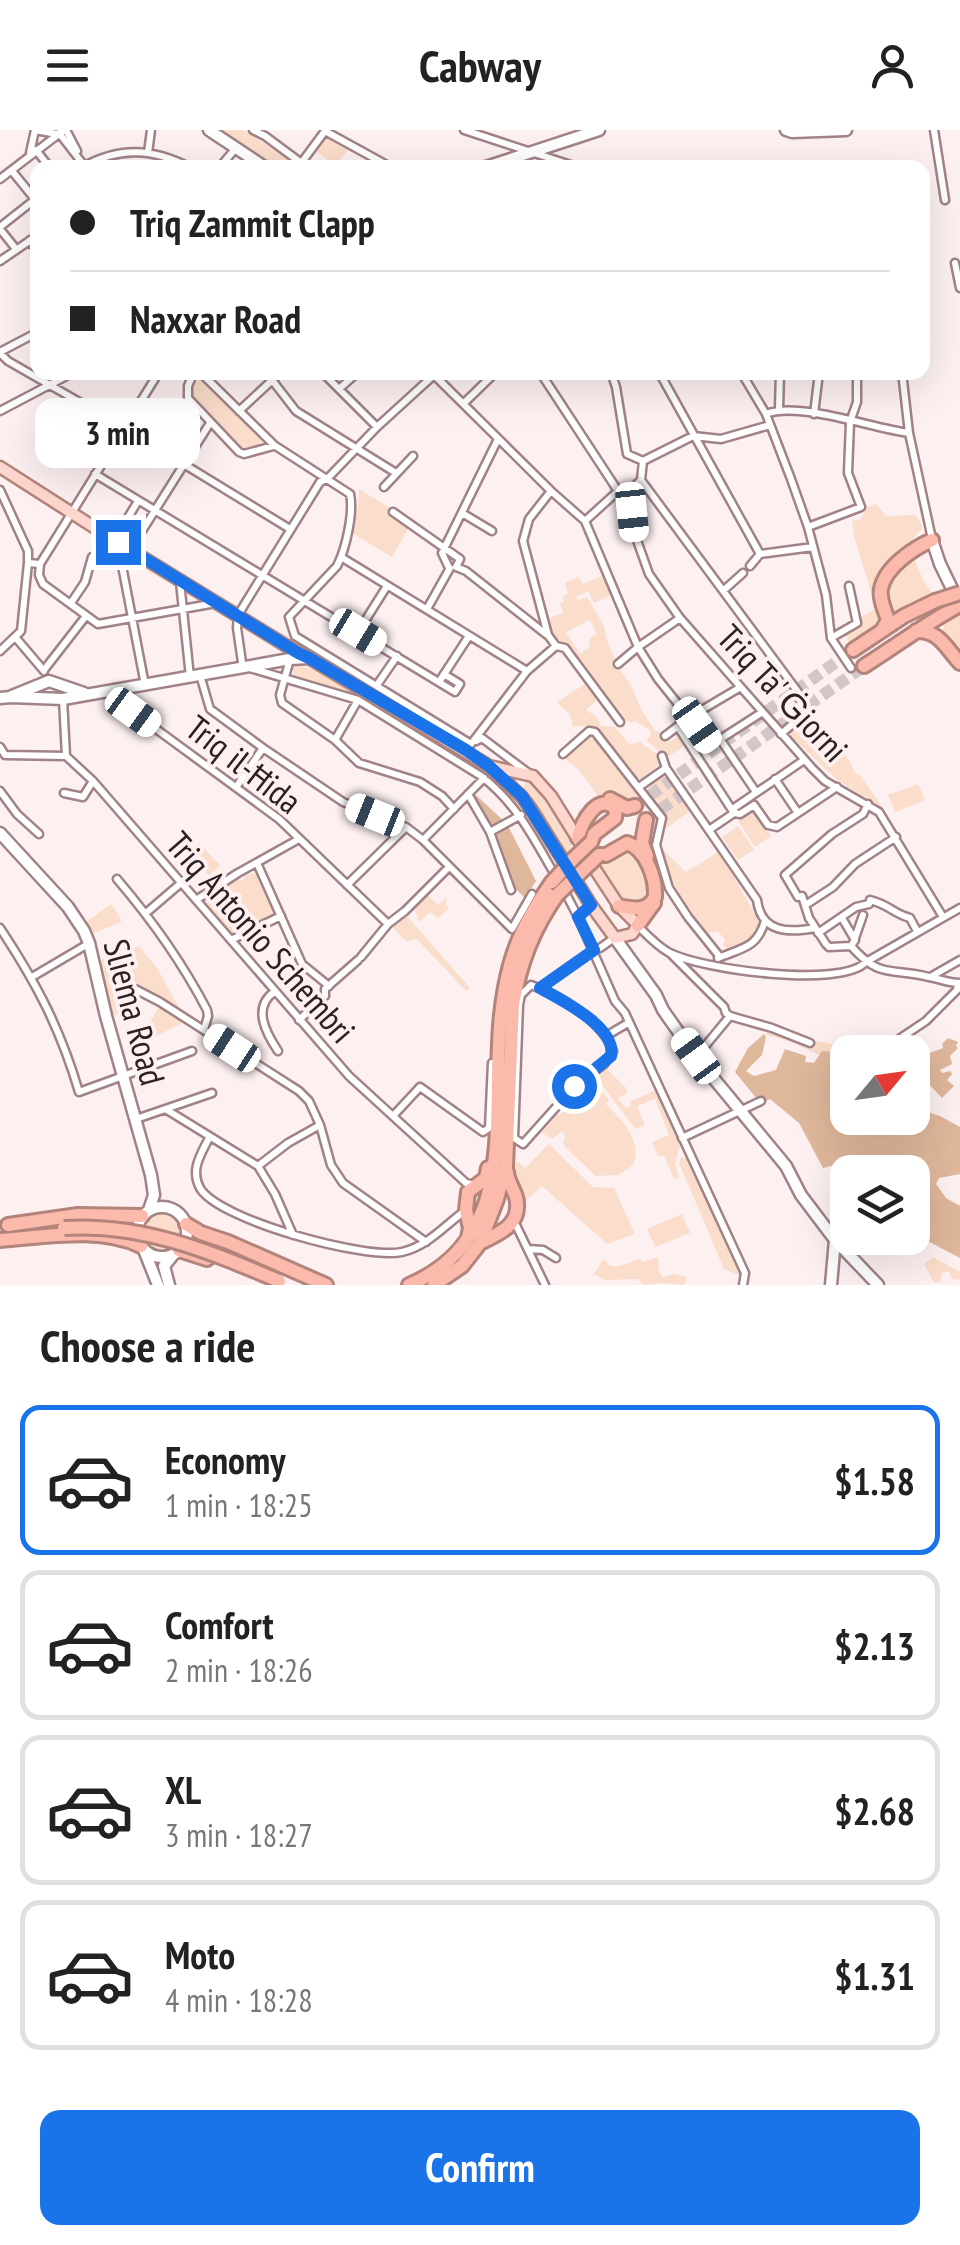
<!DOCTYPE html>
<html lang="en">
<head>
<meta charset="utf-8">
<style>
	:root { --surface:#fff; --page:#f2f2f2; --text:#222; --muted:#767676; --line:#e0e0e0; --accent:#1a73e8 }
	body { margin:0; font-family:"PT Sans Narrow",sans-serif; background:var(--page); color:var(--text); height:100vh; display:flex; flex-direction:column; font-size:38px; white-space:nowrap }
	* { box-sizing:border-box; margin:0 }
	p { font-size:32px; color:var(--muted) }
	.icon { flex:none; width:55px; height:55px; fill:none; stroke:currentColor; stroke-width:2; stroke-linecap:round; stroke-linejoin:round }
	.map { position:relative; height:1155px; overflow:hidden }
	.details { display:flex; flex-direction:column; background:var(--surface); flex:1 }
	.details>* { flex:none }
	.guide { position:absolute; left:30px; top:30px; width:900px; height:220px; border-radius:20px; box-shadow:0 10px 40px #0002; display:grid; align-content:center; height:220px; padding:0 40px; background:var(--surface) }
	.needle { width:65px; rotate:61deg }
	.fabs { position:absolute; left:830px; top:905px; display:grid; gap:20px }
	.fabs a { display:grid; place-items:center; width:100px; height:100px; border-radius:20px; background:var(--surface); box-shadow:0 10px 40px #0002; font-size:50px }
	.end { position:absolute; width:45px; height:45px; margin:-22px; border:12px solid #1a73e8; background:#fff; box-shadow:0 0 0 5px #fff }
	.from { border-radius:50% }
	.bubble { position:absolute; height:70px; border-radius:20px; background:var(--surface); box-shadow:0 10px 40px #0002; font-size:32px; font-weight:800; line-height:70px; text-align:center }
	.car { position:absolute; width:30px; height:60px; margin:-30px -15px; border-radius:12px; box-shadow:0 0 8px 2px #0007; background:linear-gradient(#fff 24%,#345 0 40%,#fff 0 76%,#345 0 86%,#fff 0) }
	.guide b { display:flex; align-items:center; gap:35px; height:95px; font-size:38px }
	.guide b+b { border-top:2px solid var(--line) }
	.guide i { width:25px; height:25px; background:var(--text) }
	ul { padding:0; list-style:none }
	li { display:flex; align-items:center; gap:30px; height:150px; margin:0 20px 15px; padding:0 20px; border:5px solid var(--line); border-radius:20px }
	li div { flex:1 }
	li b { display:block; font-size:38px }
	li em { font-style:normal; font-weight:800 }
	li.on { border-color:var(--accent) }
	li>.icon { width:90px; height:90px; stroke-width:1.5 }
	h2 { padding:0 40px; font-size:45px; line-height:120px }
	.button { display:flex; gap:20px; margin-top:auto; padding:20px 40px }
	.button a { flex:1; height:115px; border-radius:20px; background:var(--accent); color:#fff; font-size:40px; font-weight:800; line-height:115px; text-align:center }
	header { display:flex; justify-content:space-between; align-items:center; height:130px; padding:0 40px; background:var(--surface); font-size:45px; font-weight:800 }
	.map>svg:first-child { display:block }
	.green { fill:#faddca; fill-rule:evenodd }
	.forest { fill:#dfb79b }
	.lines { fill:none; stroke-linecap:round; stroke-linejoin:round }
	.highway-tunnel { stroke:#d3c6c7; stroke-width:12; stroke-dasharray:12 6; stroke-linecap:butt }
	.street-casing { stroke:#a18387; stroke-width:11 }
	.secondary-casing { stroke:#a18387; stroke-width:15 }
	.primary-casing { stroke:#b3847b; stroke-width:15 }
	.highway-casing { stroke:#b3847b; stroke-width:18 }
	.street { stroke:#fff; stroke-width:6 }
	.secondary { stroke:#fff; stroke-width:10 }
	.primary { stroke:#fdd6cd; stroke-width:10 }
	.highway { stroke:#fbbaab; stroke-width:12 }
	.highway-bridge-casing { stroke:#b3847b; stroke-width:18; stroke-linecap:butt }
	.highway-bridge { stroke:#fbbaab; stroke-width:12 }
	.route { stroke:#1a73e8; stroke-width:12 }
	.labels { text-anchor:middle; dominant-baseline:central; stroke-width:8; stroke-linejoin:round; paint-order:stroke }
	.street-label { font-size:35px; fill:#2c2021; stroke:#fdf0f1 }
</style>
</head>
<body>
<header><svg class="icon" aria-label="menu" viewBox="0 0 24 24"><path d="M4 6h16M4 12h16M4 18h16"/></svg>Cabway<svg class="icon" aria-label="person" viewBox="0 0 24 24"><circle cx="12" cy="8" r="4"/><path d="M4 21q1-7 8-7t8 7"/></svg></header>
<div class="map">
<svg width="960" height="1155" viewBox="0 0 960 1155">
	<rect width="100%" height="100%" fill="#fdf0f1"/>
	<path class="green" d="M220,0H243L301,37H272Z
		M330,6L349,19L335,35L316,21L326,7Z
		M200,250L262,311L254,319L242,321L189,266L191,253Z
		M359,359L392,379L409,397L392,427L352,403L358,377Z
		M876,374L886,386L915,385L922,395V399L886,437L882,487L878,495L849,513L845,503L858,494L860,488L876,478L855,410L852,391L861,389L866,378Z
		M912,422L922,448L933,465L927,471L901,483H896L887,475L885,458Z
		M602,446L611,465L594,473L588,461L576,467L578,471L587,467L604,496L606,508L619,539L630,553L642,581L656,602L659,601L667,613L679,606L686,615L667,627L647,611L651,601L635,591L631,593L628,590L623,591L564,514L557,511L549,496L551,487L563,483L560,473L564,472L563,467L568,463L565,453L578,447L583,454ZM590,490L597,504L590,508L589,518L580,524L566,502Z
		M959,484L960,485V524L947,510L943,499L946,490Z
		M297,535L325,543L485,637L527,677L523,680L516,669L483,640L353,564L294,546L292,538Z
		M588,552L598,569L586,580L596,586L601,596L615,597L629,614L640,612L658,625L660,634L642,648H637L597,600L582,596L573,597L570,585L557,572Z
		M809,584L844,621L856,644H859L883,678L836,649L790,605V601Z
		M592,605L644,667L638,666L627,677L606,665L599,667L578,639L566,630L569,624Z
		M663,645L667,646L690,681L665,699L666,685L648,657Z
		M529,650H534L549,670L573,709L568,724L565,725L533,670L523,659L526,652Z
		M918,654L925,670L895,682L888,665Z
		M752,682L771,706L755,717L738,691Z
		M738,696L754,720L738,730L722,707Z
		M199,713L220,735L209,746L187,724Z
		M626,717L635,719L651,755L650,769L639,777L620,770L596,735Z
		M662,719L686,742L720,721L761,796L751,813L728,820L723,815L725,810L718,801L708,803C682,770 674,760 662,719Z
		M253,743L257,744L276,784L230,804L203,775L238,749L240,751L244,749L245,745Z
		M427,764L438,775L446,768V775L449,778L438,788L430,782L419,792L414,777Z
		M111,774L122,791L92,804L86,792Z
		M405,784L470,858L466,861L418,810L414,809L406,811L393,797L394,794Z
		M139,816L157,838L182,883L140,855L134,862L136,865L129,876L130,879L112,886L99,831Z
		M160,875L186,891L143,913L141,907Z
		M774,901L810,915L812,910L849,917L846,922L822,921L819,925L788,911L764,904Z
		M607,939L626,958L627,963L618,968L626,978L631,976L630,972L655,960L680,1013L675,1034L679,1047L674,1049L664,1026H658L652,1012L669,1005L655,969L637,976L645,995L635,999L597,948Z
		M595,954L610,971L605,973C622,990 643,1011 633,1035L619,1045L596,1046L566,1018L563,1011L566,1007L562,1001L552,1009L542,1003L557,984L559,985Z
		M549,1014L593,1057L614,1058L635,1104L607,1114L542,1056L526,1071C518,1057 506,1046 517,1031L525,1038Z
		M681,1027L688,1029L740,1140L738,1145L724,1139L679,1033Z
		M142 1102a19 19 0 1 1 38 0a19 19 0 1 1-38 0Z
		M682,1084L690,1103L655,1117L647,1099Z
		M658,1127L659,1142L662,1147L674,1144L687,1147L684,1155L661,1153L644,1155L638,1149L605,1150L594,1144L602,1131L605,1130L610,1136H620L640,1129L642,1132Z
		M933,1127L960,1142V1149L952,1150L949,1142L941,1143V1152L934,1153L924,1134Z"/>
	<path class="forest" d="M476,665L507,694L536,751L525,768L516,759L496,703L472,668Z
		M764,904L766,907L762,925L746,941L754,946L776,940L785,919L806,926L805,932L814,933L822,921L845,922L849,917L863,921L862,914H873V922H848V988H912L913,977L940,986L960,997V1044L939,1048L936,1054L946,1068L960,1076V1128L920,1107H915L910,1113L905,1108H912V1042H848L847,1083L841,1072L843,1070L841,1066L846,1062L835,1035L823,1038L799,993L770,969L761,974L735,942L748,918Z
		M948,908L958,912L956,916L958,918L950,926L952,934L940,940L942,943L950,941L952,944L947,950L954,956L942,968L926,951V943L913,941L912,922H879L884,913L888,912L890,920L899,916H916L919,927L943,918L942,914Z"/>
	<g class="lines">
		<path class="highway-tunnel" d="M635,676L853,520
			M646,690L864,536"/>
		<defs>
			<path id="street" d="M35,0L57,4
				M66,0L77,21
				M253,0L265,6L308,38
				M464,0L580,38
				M934,0L945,70
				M59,3L86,38
				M36,20L50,38
				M30,23L35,0
				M148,23L151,0
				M302,32L325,1L385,34L388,38
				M81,38C119,16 153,18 191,38
				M219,38L236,18
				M12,41L38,73
				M0,49L64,0
				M0,97L38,67
				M0,99L16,119
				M30,110L38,123
				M0,131L38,105
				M955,133L960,158
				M0,222L38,202
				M0,223L8,231L123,297L290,399
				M194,242L188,256V268L239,322L244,324L273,316
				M200,242L274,315L350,364C354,382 346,419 337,436L289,487L295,506L471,614
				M322,242L377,297
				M431,242L551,361L585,391L638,517L658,549L710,614
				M540,242L618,361
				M611,242L616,257L627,324L643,331L641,350
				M659,242L760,424
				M741,242L766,284L791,349L808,397L826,465L831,508L851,538
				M902,242L909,303L932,409
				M272,250L296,281L396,343
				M339,259L358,242
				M463,274L496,242
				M779,279L780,242
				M0,281L74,242
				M239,281L281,242
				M766,284C799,271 871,298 909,303
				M814,284L818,251L817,242
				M643,331L693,306L721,309L770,295
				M95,344L455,562L460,554L444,544
				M641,350L798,562L803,585L781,604
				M384,357L413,326
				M0,360L28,421V433L40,434L39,445L43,454L98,494L216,473
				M551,361L529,389L523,411L548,505L556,516L565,518L620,592
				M629,361L634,402L649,444L680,488L812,638L825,651L879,682L943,787
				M393,382L460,429L456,437L466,441L547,505
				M462,383L492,401
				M585,391L618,361H629L641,350
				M808,397L861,377L848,343L850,292L857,272V242
				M115,409L138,371
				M118,415L145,555
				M130,420L210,293
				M341,427L527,541
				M40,434L159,242
				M750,436L760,424L813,417
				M449,438L442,423L498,309
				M180,452L190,547
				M724,460L743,443
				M71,473L85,452L92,427
				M427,479L450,438
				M358,502L387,456
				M16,508L44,541
				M831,508L857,493L849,456
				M0,521L21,501L28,433
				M290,529L280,565L282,573L335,610L359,633L420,652L442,666L454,679
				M618,534L638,517L680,488
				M250,538L358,570L481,646C517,674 533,707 555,745
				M243,539L237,498L238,485L320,352L328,348L377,297L434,245
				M44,540L86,486
				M200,545L210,579L263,618L343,672L406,697L423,710L512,799L532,764
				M439,552L469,506
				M377,555L397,526
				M107,563L279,689L388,794
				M63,569L66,626L93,651L349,946L466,1053L475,1055
				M678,597L734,683L740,684L754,675L768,695L777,697L837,657
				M665,606L690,587L739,558
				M720,609L756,662
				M335,610L358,570
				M719,610L761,583
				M476,611L482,608L527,642
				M471,614L527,541L556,516
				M0,617L5,625L66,626
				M563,624L589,601L595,602L662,688L656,715L669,758L688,787L720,827
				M662,626L666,638L757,770C761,803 789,803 815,798
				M775,649L798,683
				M237,656L263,618
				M639,657L666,638
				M0,661L17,684L39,704
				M64,663L83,667L93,651
				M468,664L490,702L511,760
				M709,700L734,683V678L804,630
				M490,702L521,685
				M423,710L484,648
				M257,733L302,834L329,856
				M117,749C152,790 182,832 207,880L208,886L204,900
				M347,755L406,697
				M564,760L578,787
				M196,770L238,743L299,709
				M807,774L833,757L855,734L896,707
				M591,775L578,787L615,871L625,883L745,1143L743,1155
				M146,783L181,753
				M842,788L855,810L851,816
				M638,796C647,805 656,815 668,822C699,839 840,859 866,832L960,778
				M0,798C37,854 60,898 79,962L192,921
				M818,803L856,777L869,774L870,770C890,775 892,783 910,788L917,801
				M855,808L863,785
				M231,810L281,786
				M851,816L829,817L826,814L809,788L802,766L798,767L785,745L832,704L863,684L868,674
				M851,816C881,850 890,837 929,847C941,849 948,853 960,853
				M600,818L614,808
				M670,823L724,877L726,883L730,886L772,898L810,913
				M361,827L388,794L405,781L449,737
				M718,828C742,818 757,818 765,791
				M932,846L960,830
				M32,847L88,814
				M531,855C559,864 604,893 613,921L604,934L575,956L523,1014L514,1008L519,875L521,865Z
				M540,858L594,820
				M135,859L160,872L299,961L309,971L320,995L331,1035L343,1053L426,1112
				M274,862C252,878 266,903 278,921
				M299,890L325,866V859L358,830
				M606,906L628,893
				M899,909L926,891L957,860L958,853
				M696,927L730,886
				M167,980L258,1036L275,1064L293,1105
				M393,986L420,957L483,1002L489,998L492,933
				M136,989L212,963
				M209,1008C201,1024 190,1040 200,1058C218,1090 366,1130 402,1122C428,1116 445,1095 466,1080
				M682,1008L761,971
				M258,1036L288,1013L320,995
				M514,1091L545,1155
				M529,1119L543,1120L556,1128"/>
			<path id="secondary" d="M209,0L266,38
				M786,0L792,2L846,0
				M483,38L599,0
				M932,410L940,434L957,469
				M12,566L49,551L84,563
				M0,568L11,567L63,569L290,529L309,528
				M0,703L68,777L84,801L89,813L106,886L151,1045L154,1065L149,1080
				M615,808L656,865L663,880L696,927L786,1036L801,1065L835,1110L878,1155
				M137 1102a25 25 0 1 1 50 0a25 25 0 1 1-50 0Z
				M144,1120L158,1155
				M169,1155L164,1136L173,1125
				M831,1155L835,1110"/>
			<path id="primary" d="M0,337L103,403L298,523L309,528L489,636L522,667L531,679L591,775L615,808L632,804L638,795L619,776L589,730
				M489,636L533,646L551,666L579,711"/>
			<path id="highway" d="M883,499L888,490C885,481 879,468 881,459C885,437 914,418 932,410
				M916,501C939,500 946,518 960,533
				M853,520L904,486L935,471
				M864,536C896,516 926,493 960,475
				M610,669L627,678L635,676
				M646,690L642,713L647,726
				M578,708C581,692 599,661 616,679L615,688L594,704L591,712
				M599,725H606L627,713C646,719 656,748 655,767C647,782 634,779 619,776
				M638,795L654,773
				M186,1094L201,1103L228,1112L326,1155
				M8,1095L78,1085L142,1086
				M468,1108L470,1098L466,1080L468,1062L486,1048L488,1038
				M0,1110C45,1107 99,1096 141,1116
				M480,1113C497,1104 519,1097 517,1073C517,1063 508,1054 507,1042
				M179,1120L207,1129
				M409,1155C522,1107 490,984 501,885C507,829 520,798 552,752
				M434,1155L462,1136L480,1113L497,1069L506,1036L513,874C520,833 533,799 557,765"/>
		</defs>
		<use href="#street" class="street-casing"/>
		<use href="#secondary" class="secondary-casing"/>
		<use href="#primary" class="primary-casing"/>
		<use href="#highway" class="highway-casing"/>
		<use href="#street" class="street"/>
		<use href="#secondary" class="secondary"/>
		<use href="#primary" class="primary"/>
		<use href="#highway" class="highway"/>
		<defs>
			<path id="highway-bridge" d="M935,471L960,463
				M552,752L573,729L591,712
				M557,765L599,725
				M64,1098C142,1093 208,1121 279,1151"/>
		</defs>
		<use href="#highway-bridge" class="highway-bridge-casing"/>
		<use href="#highway-bridge" class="highway-bridge"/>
	</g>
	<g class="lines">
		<path class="route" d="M118,412L298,523L309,528L466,620L489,636L522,666L591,775L578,787L594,820L540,858C561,870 617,897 611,926L574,956"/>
	</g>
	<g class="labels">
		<g class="street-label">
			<text transform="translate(783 563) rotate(47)">Triq Ta' Ġiorni</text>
			<text transform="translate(244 634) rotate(38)">Triq il-Ħida</text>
			<text transform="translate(261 807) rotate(49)">Triq Antonio Schembri</text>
			<text transform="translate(135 882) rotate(75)">Sliema Road</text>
		</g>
	</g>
</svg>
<div class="fabs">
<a><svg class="needle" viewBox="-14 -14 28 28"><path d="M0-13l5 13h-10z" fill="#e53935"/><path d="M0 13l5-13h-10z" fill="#767676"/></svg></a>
<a><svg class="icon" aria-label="layers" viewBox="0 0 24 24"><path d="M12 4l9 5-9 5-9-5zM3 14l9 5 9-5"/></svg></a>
</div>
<i class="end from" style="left:574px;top:956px"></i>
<i class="end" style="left:118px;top:412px"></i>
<div class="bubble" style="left:35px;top:268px;width:165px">3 min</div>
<i class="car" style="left:632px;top:382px;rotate:174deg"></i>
<i class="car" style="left:358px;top:502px;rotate:121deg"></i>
<i class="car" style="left:133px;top:582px;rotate:126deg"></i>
<i class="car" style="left:697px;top:595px;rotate:145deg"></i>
<i class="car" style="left:375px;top:685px;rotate:292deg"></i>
<i class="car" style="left:232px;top:918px;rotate:303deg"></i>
<i class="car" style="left:696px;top:926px;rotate:324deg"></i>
<div class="guide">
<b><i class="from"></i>Triq Zammit Clapp</b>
<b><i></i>Naxxar Road</b>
</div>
</div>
<section class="details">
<h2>Choose a ride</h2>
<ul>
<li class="on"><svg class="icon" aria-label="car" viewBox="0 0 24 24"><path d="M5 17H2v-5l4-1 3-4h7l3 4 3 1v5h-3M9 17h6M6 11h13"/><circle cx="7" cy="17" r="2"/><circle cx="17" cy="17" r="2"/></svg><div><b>Economy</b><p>1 min · 18:25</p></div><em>$1.58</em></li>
<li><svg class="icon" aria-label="car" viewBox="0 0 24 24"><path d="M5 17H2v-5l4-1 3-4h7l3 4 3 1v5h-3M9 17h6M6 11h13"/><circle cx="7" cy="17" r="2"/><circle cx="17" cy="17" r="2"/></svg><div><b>Comfort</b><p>2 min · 18:26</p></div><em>$2.13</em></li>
<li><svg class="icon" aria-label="car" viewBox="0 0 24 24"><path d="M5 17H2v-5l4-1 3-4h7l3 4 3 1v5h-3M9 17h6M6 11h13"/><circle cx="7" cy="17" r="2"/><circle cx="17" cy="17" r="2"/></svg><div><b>XL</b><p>3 min · 18:27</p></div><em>$2.68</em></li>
<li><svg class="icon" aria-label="car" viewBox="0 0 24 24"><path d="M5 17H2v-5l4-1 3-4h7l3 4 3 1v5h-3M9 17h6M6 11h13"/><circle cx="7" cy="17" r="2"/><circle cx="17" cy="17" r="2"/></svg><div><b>Moto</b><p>4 min · 18:28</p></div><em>$1.31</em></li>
</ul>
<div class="button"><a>Confirm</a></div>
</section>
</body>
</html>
